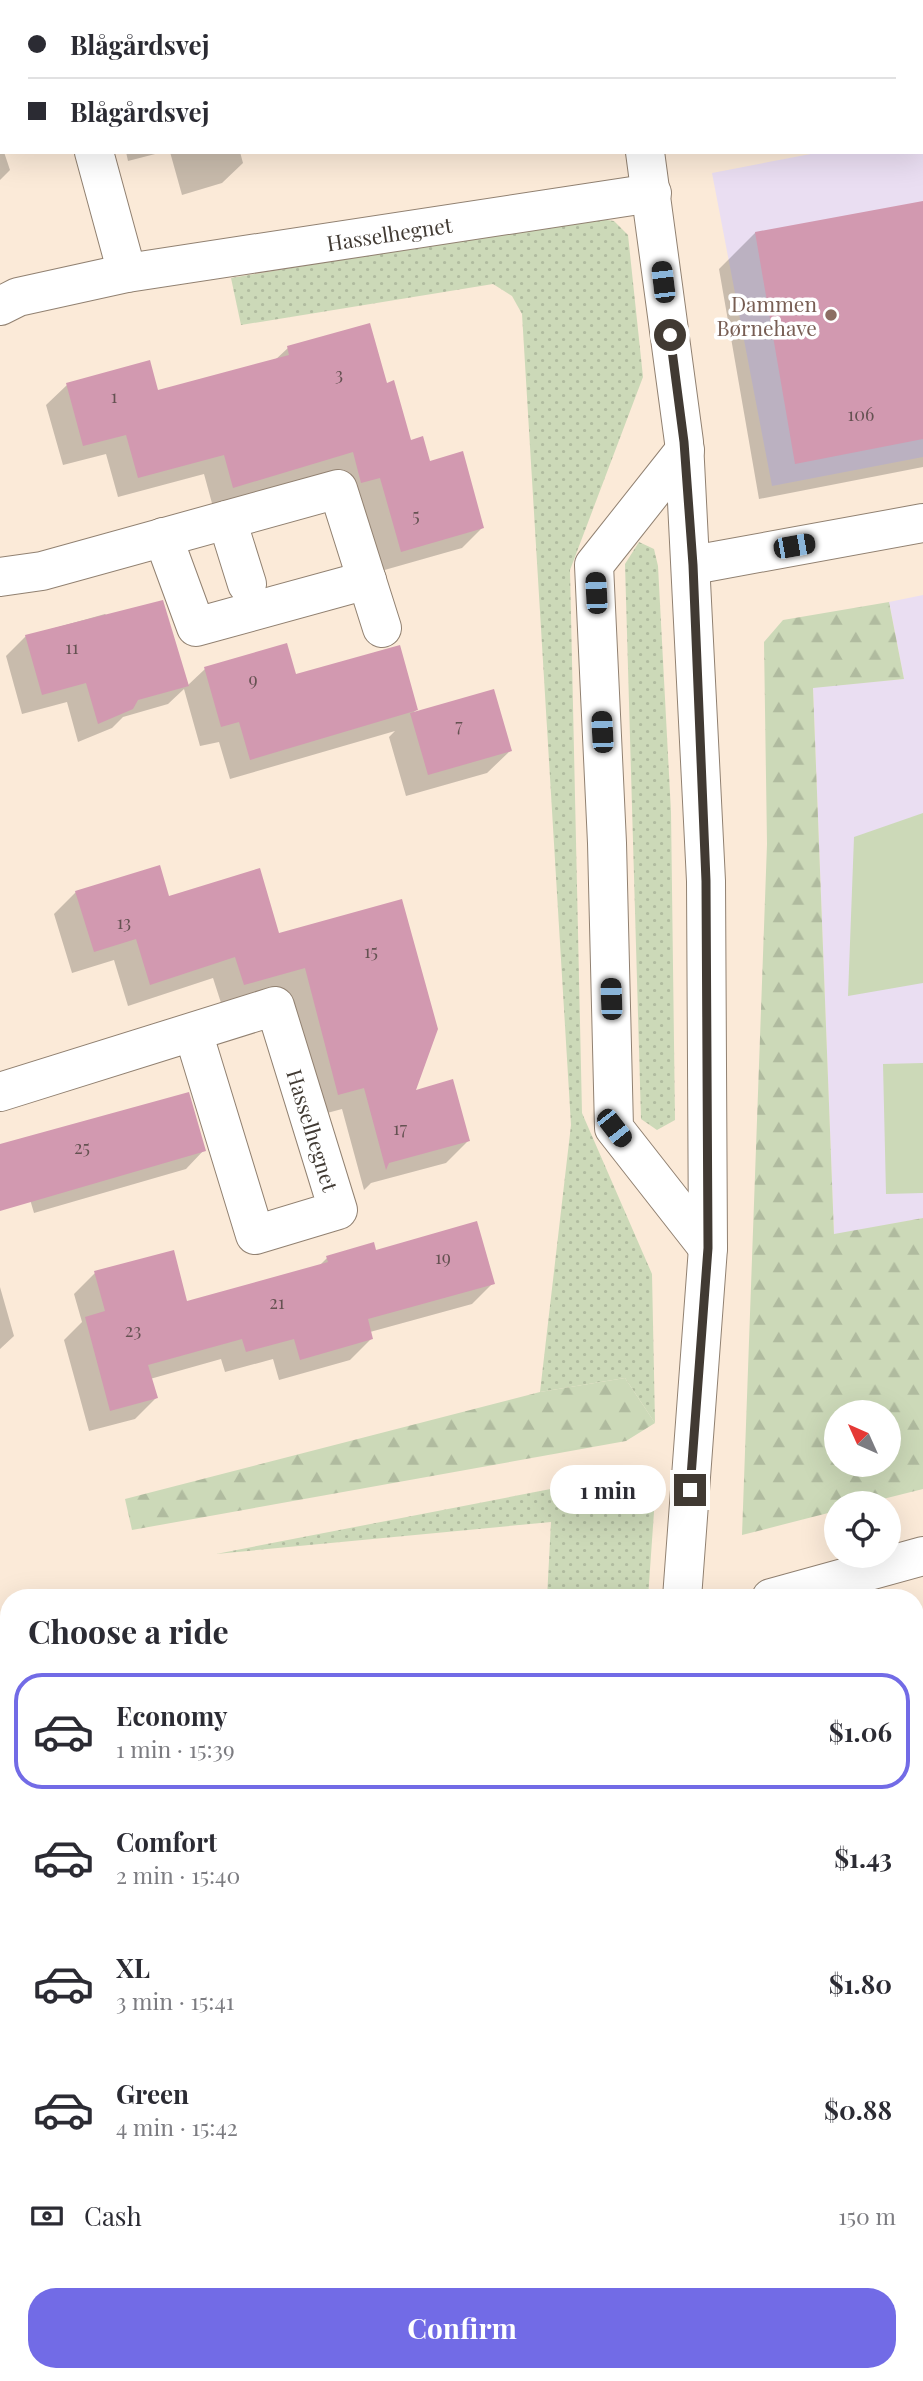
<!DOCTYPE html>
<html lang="en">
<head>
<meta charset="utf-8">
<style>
	:root { --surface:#fff; --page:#f2f2f3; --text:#2b2b33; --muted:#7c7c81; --line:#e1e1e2; --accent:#726be6 }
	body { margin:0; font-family:"Playfair Display",serif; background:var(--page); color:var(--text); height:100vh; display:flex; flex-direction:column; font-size:26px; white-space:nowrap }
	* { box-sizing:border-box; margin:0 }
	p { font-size:23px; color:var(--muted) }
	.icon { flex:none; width:38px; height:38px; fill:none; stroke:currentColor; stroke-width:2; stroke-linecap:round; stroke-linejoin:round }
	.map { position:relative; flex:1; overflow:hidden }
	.side { position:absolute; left:0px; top:1589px; width:924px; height:793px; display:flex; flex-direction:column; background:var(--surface); border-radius:28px 28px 0 0; box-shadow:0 7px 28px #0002 }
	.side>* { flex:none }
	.banner { position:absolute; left:0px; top:0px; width:924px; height:154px; box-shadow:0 7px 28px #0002; display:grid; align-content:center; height:154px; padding:0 28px; background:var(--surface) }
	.needle { width:46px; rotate:315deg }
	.buttons { position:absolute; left:824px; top:1400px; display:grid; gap:14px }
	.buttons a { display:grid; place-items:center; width:77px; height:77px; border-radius:50%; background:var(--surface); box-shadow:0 7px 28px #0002; font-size:35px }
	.end { position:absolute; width:32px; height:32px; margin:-16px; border:9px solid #413a33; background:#fff; box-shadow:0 0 0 4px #fff }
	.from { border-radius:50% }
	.bubble { position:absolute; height:49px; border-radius:24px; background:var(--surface); box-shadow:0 7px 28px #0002; font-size:23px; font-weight:700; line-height:49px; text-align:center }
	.car { position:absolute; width:21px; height:42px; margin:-21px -10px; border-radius:9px; box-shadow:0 0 5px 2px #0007; background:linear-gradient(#222 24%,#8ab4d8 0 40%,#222 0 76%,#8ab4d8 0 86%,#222 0) }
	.banner b { display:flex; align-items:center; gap:24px; height:66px; font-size:26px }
	.banner b+b { border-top:2px solid var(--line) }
	.banner i { width:18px; height:18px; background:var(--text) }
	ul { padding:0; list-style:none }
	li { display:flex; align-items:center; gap:21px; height:116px; margin:0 14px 10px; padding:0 14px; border:4px solid transparent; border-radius:28px }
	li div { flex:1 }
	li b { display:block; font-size:26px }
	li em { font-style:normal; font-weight:700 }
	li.current { border-color:var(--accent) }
	li>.icon { width:63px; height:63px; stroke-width:1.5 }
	h2 { padding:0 28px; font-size:32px; line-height:84px }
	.pay { display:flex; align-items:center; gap:18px; height:77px; padding:0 28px; font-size:26px }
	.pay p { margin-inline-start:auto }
	.button { display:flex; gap:14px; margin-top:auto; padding:14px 28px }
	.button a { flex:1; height:80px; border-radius:28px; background:var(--accent); color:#fff; font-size:28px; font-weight:700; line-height:80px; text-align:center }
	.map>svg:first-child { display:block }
	.education { fill:#eadef2 }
	.grass { fill:url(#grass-dots) }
	.forest { fill:url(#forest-firs); fill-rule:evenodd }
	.park { fill:#ccd9b8 }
	.shadow { fill:#0003 }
	.building { fill:#d299b0 }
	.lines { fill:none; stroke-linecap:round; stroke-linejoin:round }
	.minor-casing { stroke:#918171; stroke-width:40 }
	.minor { stroke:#fff; stroke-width:38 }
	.route { stroke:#413a33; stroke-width:9 }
	.education-dot { fill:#8d6e63; stroke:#fff; stroke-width:2.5 }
	.labels { text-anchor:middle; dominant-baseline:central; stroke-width:7; stroke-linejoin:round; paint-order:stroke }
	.number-label { font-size:18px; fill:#655252 }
	.street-label { font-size:21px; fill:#413a33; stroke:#fff }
	.education-label { font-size:21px; fill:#785e54; stroke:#fff; text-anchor:end }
</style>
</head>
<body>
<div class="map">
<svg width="923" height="2381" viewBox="0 0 923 2381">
	<defs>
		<pattern id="grass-dots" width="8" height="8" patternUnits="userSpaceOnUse" patternTransform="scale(1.75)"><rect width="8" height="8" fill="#ccd9b8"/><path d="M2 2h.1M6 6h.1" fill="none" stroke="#b0bb9f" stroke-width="1.8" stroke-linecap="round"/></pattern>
		<pattern id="forest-firs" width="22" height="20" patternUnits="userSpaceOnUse" patternTransform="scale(1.75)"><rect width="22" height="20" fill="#ccd9b8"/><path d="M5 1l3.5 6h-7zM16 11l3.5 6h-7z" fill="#b0bb9f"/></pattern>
	</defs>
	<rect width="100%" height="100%" fill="#fbead8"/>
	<path class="education" d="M923,133V457L772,486L712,173L821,152H922Z
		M923,595V1218L834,1235L813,687L904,679L889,602Z"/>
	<path class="grass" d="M593,218L614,221L628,235L643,377L570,570L582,1113L652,1274L655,1423L625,1378L540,1392L571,1125L522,314L512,296L493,284L241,325L231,278Z
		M639,542L654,549L658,566L671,812L675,1120L657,1130L641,1119L625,564Z
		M633,1473L656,1483L648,1598H547L551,1522L216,1554Z
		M488,2373H595V2381H487Z"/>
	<path class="forest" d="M889,602L904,679L813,688L834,1234L923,1218V1489L867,1503H836V1511L742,1535L767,844L764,642L783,620ZM836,1412H889V1465H836Z
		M625,1378L655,1423L626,1441L132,1530L125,1499L540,1392Z"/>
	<path class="park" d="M923,813V983L848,996L854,837Z
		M923,1063V1193L886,1194L883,1064Z"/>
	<path class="shadow" d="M252,0H387V2H253Z
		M2,34V111L0,112V35Z
		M0,137L2,152H4L10,170L0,180Z
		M126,152H163L128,161Z
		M170,152H240L243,163L222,183L182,195Z
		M923,202V467L759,499L719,269L755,233Z
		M288,348L386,385L410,442L482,528L462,548L381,571L341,502L213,507L204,474L118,497L106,454L63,465L46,405L67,385L149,362L157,392L275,360Z
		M105,614L187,686L205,669L295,676L416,710L411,715L510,751L487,773L406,796L389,737L395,731L230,779L219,742L200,746L184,689L168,704L123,717L112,728L78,742L67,702L22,714L6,656L26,636Z
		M76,892L168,898L278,935L413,1092L468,1141L446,1163L371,1183L364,1190L342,1109L316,1116L284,989L222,1006L213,978L128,1006L114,960L72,973L54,914Z
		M204,1150L186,1169L34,1213L17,1155Z
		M375,1252L493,1283L472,1304L370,1332L371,1339L350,1360L279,1380L273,1359L225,1372L221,1359L150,1379L156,1398L135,1419L89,1431L64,1340L82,1322L74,1294L95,1273L186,1303L318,1267L327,1258Z
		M0,1287L14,1336L0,1349Z
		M9,1617V1714L0,1715V1618Z
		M916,1730L923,1772V1944L915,1949Z
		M0,1831H9V1965H0Z
		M0,2201H9V2373H25L24,2379L65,2381H0Z
		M249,2373H293L287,2379L249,2376Z"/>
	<path class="building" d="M923,201V439L795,464L755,232Z
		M370,323L387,383L394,380L411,440L423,436L430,461L463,451L484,528L401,552L380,478L361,483L353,452L233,488L224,455L138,478L126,435L83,446L66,383L150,360L158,390L289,355L287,346Z
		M163,600L189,686L138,700L133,709L98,724L86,683L42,695L25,635Z
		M287,643L296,674L400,645L418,710L250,760L239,722L221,727L204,667Z
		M494,689L512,751L428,775L410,713Z
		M160,865L169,896L260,868L279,933L402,899L438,1029L416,1090L453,1079L470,1141L389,1163L386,1170L364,1088L338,1095L305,968L244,985L235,957L150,985L136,939L94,952L75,891Z
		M189,1092L206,1151L0,1211V1144Z
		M477,1221L495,1284L368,1319L373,1339L300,1360L294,1339L246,1352L242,1339L148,1365L158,1398L110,1411L85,1317L105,1311L94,1271L174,1250L187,1301L328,1262L326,1256L374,1242L376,1250Z"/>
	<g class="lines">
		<defs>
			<g id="minor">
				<path d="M53,0V2"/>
				<path d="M621,0V2"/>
				<path d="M180,2L187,0"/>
				<path d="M94,152L127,273"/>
				<path d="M645,152L684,442L706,881L708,1248L682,1598"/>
				<path id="s1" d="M0,306L18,297L127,273L652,193"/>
				<path d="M685,450L594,565L607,843L614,1128L708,1248"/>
				<path d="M227,520L247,584"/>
				<path d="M163,537L196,627L367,580"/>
				<path d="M693,565L923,523"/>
				<path d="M0,577L42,571L338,489L382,628"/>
				<path id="s2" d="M0,1092L275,1006L338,1210L255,1235L193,1032"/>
				<path d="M771,1598L923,1556"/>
				<path d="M0,2085L9,2086"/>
				<path d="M915,2363L923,2362"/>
				<path d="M183,2381L184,2373"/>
				<path d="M628,2381L629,2373"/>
				<path d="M815,2381L860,2373"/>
			</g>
		</defs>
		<use href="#minor" class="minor-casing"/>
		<use href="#minor" class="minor"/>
	</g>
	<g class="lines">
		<path class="route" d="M670,335L684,442L693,565L706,881L708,1248L690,1490"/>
	</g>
	<circle class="education-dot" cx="831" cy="315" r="7"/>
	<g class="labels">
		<g class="number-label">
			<text x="339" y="374">3</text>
			<text x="114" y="396">1</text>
			<text x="861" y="414">106</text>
			<text x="416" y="515">5</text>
			<text x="72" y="647">11</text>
			<text x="253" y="679">9</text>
			<text x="459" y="725">7</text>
			<text x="124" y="922">13</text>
			<text x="371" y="951">15</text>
			<text x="400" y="1128">17</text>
			<text x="82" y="1147">25</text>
			<text x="443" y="1257">19</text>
			<text x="277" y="1302">21</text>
			<text x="133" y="1330">23</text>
		</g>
		<g class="street-label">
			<text stroke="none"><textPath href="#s1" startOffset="397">Hasselhegnet</textPath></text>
			<text stroke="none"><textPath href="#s2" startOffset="418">Hasselhegnet</textPath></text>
		</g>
		<g class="education-label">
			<text x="817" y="303">Dammen<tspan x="817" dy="24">Børnehave</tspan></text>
		</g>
	</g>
</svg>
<div class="buttons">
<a><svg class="needle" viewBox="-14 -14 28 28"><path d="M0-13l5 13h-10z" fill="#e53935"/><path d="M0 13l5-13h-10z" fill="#7c7c81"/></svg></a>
<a><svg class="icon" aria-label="locate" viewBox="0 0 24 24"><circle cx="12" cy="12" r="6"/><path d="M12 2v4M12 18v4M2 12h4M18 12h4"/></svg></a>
</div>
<i class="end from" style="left:670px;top:335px"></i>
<i class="end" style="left:690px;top:1490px"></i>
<div class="bubble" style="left:550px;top:1465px;width:116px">1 min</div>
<i class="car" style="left:663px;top:282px;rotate:353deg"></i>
<i class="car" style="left:794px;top:546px;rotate:80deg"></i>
<i class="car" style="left:596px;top:593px;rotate:357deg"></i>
<i class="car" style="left:602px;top:732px;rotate:357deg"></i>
<i class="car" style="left:611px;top:999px;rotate:358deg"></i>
<i class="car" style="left:614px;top:1128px;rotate:142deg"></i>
<div class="banner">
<b><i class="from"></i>Blågårdsvej</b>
<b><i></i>Blågårdsvej</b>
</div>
<section class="side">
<h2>Choose a ride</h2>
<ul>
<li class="current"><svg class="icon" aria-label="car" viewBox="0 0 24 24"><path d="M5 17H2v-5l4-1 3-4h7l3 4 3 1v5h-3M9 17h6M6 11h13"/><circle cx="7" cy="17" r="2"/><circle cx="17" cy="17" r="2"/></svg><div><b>Economy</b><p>1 min · 15:39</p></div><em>$1.06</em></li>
<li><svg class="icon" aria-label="car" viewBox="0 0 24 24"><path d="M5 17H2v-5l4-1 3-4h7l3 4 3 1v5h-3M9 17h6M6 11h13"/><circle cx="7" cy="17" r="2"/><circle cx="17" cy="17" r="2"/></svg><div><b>Comfort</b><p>2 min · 15:40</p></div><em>$1.43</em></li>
<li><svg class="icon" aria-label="car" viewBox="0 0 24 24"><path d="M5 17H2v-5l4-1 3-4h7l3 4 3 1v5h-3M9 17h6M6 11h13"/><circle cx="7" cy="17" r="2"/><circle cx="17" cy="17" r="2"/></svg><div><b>XL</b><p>3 min · 15:41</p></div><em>$1.80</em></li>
<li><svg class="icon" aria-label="car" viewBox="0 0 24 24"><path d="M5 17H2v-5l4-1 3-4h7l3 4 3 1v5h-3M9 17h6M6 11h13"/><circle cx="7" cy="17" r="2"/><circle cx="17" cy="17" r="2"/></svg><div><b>Green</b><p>4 min · 15:42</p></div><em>$0.88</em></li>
</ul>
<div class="pay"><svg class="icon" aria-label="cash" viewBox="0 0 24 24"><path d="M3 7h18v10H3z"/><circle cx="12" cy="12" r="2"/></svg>Cash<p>150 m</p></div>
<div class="button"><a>Confirm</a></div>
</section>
</div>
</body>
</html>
